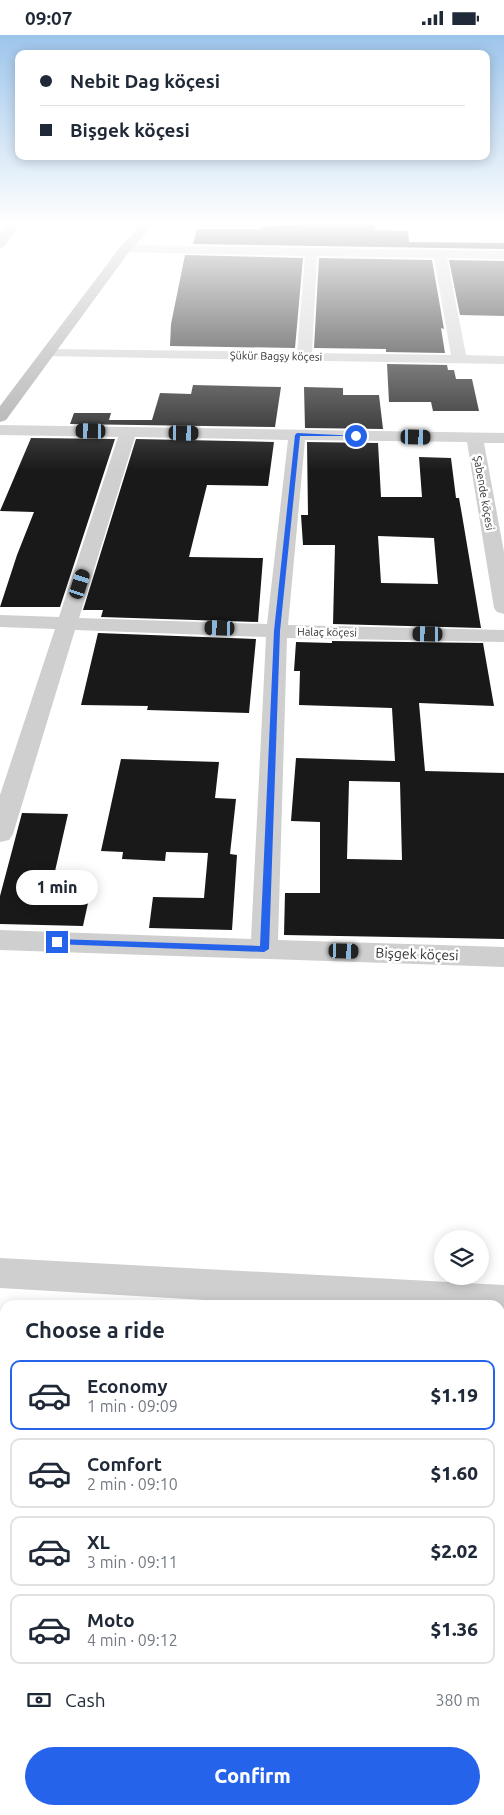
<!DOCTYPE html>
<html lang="en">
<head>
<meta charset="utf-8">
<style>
	:root { --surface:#fff; --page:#f6f6f7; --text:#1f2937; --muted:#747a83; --line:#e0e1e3; --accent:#2563eb }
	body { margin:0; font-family:Ubuntu,sans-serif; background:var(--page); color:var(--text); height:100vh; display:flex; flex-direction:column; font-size:19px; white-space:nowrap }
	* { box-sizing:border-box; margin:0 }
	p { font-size:16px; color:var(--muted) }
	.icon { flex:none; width:28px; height:28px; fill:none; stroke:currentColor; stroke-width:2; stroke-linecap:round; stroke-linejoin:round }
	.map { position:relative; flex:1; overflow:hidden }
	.details { position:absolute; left:0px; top:1265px; width:505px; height:515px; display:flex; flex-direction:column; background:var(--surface); border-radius:15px 15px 0 0; box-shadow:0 2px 12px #0003 }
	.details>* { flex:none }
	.banner { position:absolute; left:15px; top:15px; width:475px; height:110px; border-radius:10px; box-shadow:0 2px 12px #0003; display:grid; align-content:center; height:110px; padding:0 25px; background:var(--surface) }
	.tools { position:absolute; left:434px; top:1195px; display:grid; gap:10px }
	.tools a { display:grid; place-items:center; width:55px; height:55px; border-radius:50%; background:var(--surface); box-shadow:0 2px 12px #0003; font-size:25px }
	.end { position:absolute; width:22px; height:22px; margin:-11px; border:6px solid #2563eb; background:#fff; box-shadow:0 0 0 2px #fff }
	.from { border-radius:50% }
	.bubble { position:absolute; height:35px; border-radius:18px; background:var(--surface); box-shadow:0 2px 12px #0003; font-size:16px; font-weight:800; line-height:35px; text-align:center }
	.car { position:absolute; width:15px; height:30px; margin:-15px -8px; border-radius:6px; box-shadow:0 0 4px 1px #0007; background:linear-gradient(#222 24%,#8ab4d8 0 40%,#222 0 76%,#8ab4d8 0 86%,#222 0) }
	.banner b { display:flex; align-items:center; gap:18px; height:48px; font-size:19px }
	.banner b+b { border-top:1px solid var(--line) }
	.banner i { width:12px; height:12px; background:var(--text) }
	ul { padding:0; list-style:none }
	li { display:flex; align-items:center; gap:15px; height:70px; margin:0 10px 8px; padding:0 15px; border:2px solid var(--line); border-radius:10px }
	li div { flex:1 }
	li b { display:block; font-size:19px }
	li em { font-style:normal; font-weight:800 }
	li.current { border-color:var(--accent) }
	li>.icon { width:45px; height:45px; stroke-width:1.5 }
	h2 { padding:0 25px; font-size:22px; line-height:60px }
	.pay { display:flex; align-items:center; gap:12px; height:55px; padding:0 25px; font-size:19px }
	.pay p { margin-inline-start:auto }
	.primary-button { display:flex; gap:10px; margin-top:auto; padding:10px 25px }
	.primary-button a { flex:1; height:58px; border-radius:30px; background:var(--accent); color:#fff; font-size:20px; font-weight:800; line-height:58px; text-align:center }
	.status { display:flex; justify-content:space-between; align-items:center; height:35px; padding:0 25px; background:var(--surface); direction:ltr }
	.status svg { height:14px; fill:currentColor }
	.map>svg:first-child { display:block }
	.building { fill:#191919; fill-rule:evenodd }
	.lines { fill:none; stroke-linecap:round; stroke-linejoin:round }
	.minor { fill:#cfcfcf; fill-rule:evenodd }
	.major { fill:#aaa; fill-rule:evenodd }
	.route { fill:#2563eb }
	.labels { text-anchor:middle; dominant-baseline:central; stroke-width:5; stroke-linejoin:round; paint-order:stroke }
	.far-street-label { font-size:11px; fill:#323232; stroke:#fff }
	.street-label { font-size:14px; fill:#323232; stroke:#fff }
</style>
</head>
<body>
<div class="status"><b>09:07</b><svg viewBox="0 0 49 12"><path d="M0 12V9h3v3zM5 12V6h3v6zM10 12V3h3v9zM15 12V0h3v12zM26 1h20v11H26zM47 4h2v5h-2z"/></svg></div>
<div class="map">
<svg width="504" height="1780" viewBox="0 0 504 1780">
	<rect width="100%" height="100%" fill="#fff"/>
	<path class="building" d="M330,189L375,190V195L408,196L409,207L504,208V214L193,209L197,194H261V191Z
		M185,220L303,223L295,313L170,311L171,289Z
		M319,223L432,225L444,294L441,293L445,318L386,317V314L314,313Z
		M449,225L504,226V281L460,280Z
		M387,329L447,330L448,335H454L456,344H472L479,376H433L431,367H389Z
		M193,350L281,352L275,392L70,389L74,378H111L109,385H152L160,358L191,359Z
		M304,352L343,353V360H379L383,394L305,393Z
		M31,403L115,404L60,572H0L17,520L34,477L0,476Z
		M136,404L274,407L268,451L207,450L189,522L263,523L258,587L101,582L103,575H83Z
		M307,407L378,408L381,462H422L419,422L451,423L456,463H459L462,480L481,593L333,589L335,510H303L301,480H308ZM378,501L434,503L438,549L381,548Z
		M98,598L256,604L249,678L147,675L148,671L81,670Z
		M332,606L483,608L494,671L419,668L425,736L504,738V904L284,900L285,858H320V787L291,786L296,723L395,726L392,673L299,670L300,636H294L296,607L332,608ZM349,746L400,747L402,825L347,824Z
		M121,724L219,727L215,763L236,764L230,819L237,820L232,895L149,893L153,862L204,863L208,818L166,817L165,826L122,824L123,817L101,816Z
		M22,778L68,779L48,867L88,868L83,891L0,889V861Z"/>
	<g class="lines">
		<path class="minor" d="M125,210L504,216V224L447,223L466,320L504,321V329L43,321L41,318L43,315L48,314L297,317L305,221L121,217L119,214ZM317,221L434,223L451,320L312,318Z
			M0,390L504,398V408H484L504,517V579L497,577L494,573L467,407L305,405L288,590L504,595V607L287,603L278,905L504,912V932L0,915V895L251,904L266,602L75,595L13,799L9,805L0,807V760L55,594L0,592V580L59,582L118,402L0,400ZM135,402L288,405L267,589L79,583Z
			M0,1223L504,1250V1282H500V1270H292L0,1253Z
			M189,1775H237V1780H189Z"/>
		<path class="major" d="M9,187H21L4,212L0,213V200Z
			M144,187H156L129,217L6,385L0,387V371L121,211Z"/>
	</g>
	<linearGradient id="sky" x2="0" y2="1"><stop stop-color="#9dc5eb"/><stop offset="0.43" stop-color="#fff"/><stop offset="1" stop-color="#fff" stop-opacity="0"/></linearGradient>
	<rect width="504" height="436" fill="url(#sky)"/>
	<path class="route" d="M297,398L359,401H300L280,596L269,914L264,917L54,909V905L57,904L260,911L274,596L295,400Z"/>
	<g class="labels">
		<g class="far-street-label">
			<text transform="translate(276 321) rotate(1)">Şükür Bagşy köçesi</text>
			<text transform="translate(484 458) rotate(80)">Şabende köçesi</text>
			<text transform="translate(327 597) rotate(1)">Halaç köçesi</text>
		</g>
		<g class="street-label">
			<text transform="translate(417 919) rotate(2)">Bişgek köçesi</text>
		</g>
	</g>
</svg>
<div class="tools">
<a><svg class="icon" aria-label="layers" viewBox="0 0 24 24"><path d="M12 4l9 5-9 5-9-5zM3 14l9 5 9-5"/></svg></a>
</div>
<i class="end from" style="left:356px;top:401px"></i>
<i class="end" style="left:57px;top:907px"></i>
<div class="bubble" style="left:16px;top:835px;width:82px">1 min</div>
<i class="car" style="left:91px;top:396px;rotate:271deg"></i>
<i class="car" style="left:184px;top:398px;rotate:91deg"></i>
<i class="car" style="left:416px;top:402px;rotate:91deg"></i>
<i class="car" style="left:80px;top:549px;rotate:18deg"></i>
<i class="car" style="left:220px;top:593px;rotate:272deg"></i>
<i class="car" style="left:428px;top:599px;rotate:271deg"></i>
<i class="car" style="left:344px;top:916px;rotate:92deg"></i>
<div class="banner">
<b><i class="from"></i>Nebit Dag köçesi</b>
<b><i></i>Bişgek köçesi</b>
</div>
<section class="details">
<h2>Choose a ride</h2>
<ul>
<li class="current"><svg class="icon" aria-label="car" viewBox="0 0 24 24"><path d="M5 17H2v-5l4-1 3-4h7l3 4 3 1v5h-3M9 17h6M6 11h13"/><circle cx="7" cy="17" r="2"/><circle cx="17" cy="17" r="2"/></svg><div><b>Economy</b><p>1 min · 09:09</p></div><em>$1.19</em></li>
<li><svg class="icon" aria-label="car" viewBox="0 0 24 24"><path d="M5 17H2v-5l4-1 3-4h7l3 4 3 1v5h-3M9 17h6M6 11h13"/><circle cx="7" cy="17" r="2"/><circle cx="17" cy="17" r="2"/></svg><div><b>Comfort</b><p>2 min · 09:10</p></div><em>$1.60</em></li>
<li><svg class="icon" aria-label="car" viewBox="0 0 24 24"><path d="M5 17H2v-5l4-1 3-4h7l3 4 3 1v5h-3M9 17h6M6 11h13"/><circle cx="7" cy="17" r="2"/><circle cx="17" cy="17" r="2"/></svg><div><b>XL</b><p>3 min · 09:11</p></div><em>$2.02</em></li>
<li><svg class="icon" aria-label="car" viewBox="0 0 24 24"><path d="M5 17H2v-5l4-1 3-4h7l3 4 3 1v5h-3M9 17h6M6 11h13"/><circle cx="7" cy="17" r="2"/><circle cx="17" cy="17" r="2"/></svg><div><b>Moto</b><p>4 min · 09:12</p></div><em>$1.36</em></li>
</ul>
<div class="pay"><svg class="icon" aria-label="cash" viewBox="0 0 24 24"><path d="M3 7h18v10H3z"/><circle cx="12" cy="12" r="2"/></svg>Cash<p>380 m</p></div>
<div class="primary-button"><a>Confirm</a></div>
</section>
</div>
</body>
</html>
